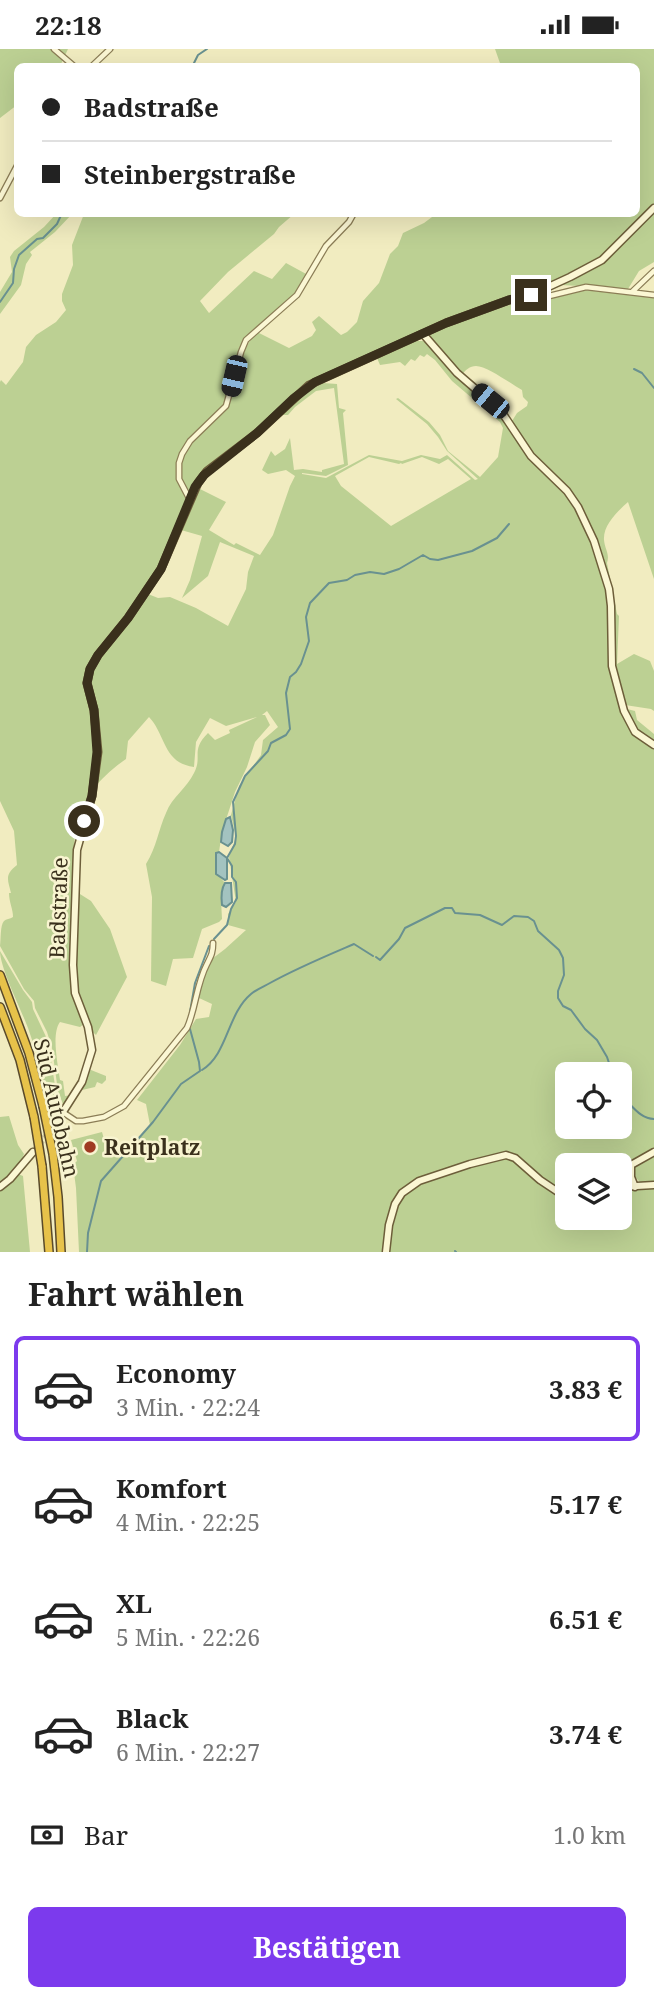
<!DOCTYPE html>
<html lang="de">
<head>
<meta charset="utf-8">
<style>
	:root { --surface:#fff; --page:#f2f2f2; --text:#222; --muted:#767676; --line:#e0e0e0; --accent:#7c3aed }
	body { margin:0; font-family:"Noto Serif",serif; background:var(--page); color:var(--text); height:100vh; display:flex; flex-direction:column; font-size:26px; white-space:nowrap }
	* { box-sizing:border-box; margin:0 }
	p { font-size:23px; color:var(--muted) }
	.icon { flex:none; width:38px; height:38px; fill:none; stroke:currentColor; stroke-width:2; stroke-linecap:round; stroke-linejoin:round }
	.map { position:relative; height:1203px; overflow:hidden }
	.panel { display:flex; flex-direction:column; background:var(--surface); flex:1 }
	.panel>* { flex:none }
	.hud { position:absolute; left:14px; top:14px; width:626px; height:154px; border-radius:10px; box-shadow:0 7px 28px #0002; display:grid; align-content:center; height:154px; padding:0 28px; background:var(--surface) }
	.fabs { position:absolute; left:555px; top:1013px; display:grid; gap:14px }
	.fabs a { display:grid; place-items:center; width:77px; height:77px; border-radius:10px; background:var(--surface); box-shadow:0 7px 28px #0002; font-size:35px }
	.end { position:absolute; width:32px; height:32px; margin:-16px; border:9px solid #3a301c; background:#fff; box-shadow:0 0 0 4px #fff }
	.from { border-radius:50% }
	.car { position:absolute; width:21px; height:42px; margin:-21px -10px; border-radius:9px; box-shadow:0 0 5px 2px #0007; background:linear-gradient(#222 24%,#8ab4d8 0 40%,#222 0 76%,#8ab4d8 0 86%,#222 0) }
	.hud b { display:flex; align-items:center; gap:24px; height:66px; font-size:26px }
	.hud b+b { border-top:2px solid var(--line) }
	.hud i { width:18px; height:18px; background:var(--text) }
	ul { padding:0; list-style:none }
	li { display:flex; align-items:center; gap:21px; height:105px; margin:0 14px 10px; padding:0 14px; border:4px solid transparent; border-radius:10px }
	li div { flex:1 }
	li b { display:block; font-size:26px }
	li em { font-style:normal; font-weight:700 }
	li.active { border-color:var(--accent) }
	li>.icon { width:63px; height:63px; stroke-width:1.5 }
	h2 { padding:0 28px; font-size:32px; line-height:84px }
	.pay { display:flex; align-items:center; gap:18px; height:77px; padding:0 28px; font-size:26px }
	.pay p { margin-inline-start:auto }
	.primary-button { display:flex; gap:14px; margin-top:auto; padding:14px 28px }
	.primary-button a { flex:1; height:80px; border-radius:10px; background:var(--accent); color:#fff; font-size:28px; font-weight:700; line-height:80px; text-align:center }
	.status { display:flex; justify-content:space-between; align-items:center; height:49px; padding:0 35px; background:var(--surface); direction:ltr }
	.status svg { height:19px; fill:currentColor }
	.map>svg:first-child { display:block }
	.green { fill:#bcd093; fill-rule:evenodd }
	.water { fill:#a3c3c0; stroke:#699190; stroke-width:2 }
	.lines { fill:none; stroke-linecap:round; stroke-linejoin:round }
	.stream { stroke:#699190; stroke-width:2 }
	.secondary-tunnel { stroke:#ccc69f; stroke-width:6; stroke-dasharray:6 3; stroke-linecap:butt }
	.street-casing { stroke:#8b7d56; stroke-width:7 }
	.secondary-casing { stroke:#6d5e3a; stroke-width:9 }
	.highway-casing { stroke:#594a2b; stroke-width:10 }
	.street { stroke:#fbf7d4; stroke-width:4.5 }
	.secondary { stroke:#fbf7d4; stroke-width:6 }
	.highway { stroke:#e7c24a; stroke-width:7 }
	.highway-bridge-casing { stroke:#594a2b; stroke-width:10; stroke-linecap:butt }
	.highway-bridge { stroke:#e7c24a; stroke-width:7 }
	.route { stroke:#3a301c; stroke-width:9 }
	.poi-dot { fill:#9f3a22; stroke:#f8f4d0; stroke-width:2.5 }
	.labels { text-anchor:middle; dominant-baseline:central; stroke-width:5; stroke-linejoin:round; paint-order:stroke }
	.street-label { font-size:21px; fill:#3a301c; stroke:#f8f4d0 }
	.poi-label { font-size:21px; font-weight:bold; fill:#3a301c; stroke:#f8f4d0; text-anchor:start }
</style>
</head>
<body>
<div class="status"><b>22:18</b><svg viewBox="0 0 49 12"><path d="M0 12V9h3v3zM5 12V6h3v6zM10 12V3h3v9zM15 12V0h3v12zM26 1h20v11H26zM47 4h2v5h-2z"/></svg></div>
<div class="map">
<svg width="654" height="1203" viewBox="0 0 654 1203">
	<rect width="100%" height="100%" fill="#f1ecc0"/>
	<path class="green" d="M0,0H68L60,17L18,18L17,56L0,69Z
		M495,0H654V213L639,222L628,240L545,235L509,251L422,283L330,323L303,338L255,382L196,432L191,442H188C161,409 208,380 228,358C239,332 237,304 257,283L289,299L312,287L316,281L312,273L319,267L341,286L347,283L357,273L363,252L379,234L390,205L398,197L403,184L424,174L436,165L637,164V18L501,17Z
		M56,165H72L55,183L30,203L32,206L26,215L21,236L0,265V243L12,223L10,208L14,202L44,178Z
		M84,165H294L279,178L274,185L228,223L200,252L209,264L254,222L272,230L286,214L308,226L292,250L245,290L225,356L189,392L178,414V430L187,451L163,510L143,546L148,545L158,549L170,548L196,559L228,577L246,540L248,523L254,507L220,493L208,527L182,549L190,531L202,487L181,481L198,439L226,453L209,481L234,496L236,494L260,506L273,486L290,437L295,427L286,421L268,425L262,421L271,402L275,407L285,400L290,389L294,421L303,420L322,423V421L344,415L334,339L316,342L295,358L288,366H281L306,342L322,332L323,334L337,335L339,359L346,361L343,364L348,416L326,427L302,424V425L326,429L369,406L402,412L421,406L440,410L447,406L475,431L478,430L447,402L438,388L427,375L396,350L398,349L429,373L440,386L448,402L480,428L498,408L503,379L500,373L452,332L435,311L427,305L424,308L420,306L415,312L411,310L405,317L400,313L380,316L377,309L416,292H423L431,297L500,363L523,399L570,449L592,492L608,548L609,598L622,662L634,685L654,699V1101L630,1114L620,1125V1116H567V1146L506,1103C486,1107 408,1127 400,1145C392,1162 389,1184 384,1203H79L76,1139L73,1116L77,1112L71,1091L102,1083L108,1104L134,1096L150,1076L146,1055L137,1051L180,996L196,970L209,968L212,955L199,949V940L208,913L225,900L246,881L228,876V865L236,853L229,808L236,788L231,766L239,737L261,706L263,691L278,678L267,662L262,666H265L270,676L255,693L247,718L235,743L222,783L219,803L216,805V824L225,834L221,851L222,870L219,873L202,880L193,909L173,910L166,937L151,932L152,848L146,815C157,797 158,782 166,764C172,748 187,739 194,724C203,707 190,702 208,684L215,691L230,684L229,681L257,668L226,677L210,669L196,693L194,718C163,714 166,686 149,668L128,692L126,710C73,747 74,781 72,840L91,852L110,880L127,928L96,986L84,975L80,978L60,973C51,985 58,1016 60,1031L63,1032L65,1047L72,1046L64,1058L58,1042L52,999L47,983L35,959L34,952L24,940L0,897C1,891 0,876 4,872C6,870 10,870 13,868C13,860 9,853 9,844H11C8,831 4,826 17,816L14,782L0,752V333L1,331L6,336L23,313L26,298L36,286L56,273L66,261L62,252V245L73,216L72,196ZM369,408L399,415L401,414L402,415L422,408L439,415L448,410L471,430L391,477L341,437L335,427ZM567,1026H620V1078H567Z
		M586,241L654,249V530L628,453C617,463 603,476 604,491C605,501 610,505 607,514L617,565L619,567L617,615L634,605L650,612L654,622V662L651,660L625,656L615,617L613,556L580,456L533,405L512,372L517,364L527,357L528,353L523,348L522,341C511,335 487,317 476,317C470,317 465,321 462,326L423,285L530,249L541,251Z
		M627,660L635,662L637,671L654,685V694L635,679Z
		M0,902L23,941L32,953L33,960L48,992L56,1043L62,1061L53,1074C47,1042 39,1010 28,979C21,960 0,919 0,902Z
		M91,1021L106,1027V1031L102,1035L97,1033L95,1038L82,1041L89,1022Z
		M9,1067L18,1096L24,1105C20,1117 10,1126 0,1133V1068Z
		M654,1106V1135L640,1133L634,1127L632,1118Z
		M506,1108L514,1111L567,1151V1169H620V1141L654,1138V1203H389C391,1185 391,1160 404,1146C421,1127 480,1115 506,1108Z
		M18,1125L23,1127L30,1203H0V1141Z"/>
	<path class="water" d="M230,768L233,781L232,793L228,797L221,793L222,783L226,770Z
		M219,803L227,809V830L225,831L216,825V804Z
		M225,834H231L232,853L226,858L222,856C221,848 221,840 225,834Z"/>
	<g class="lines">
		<path class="stream" d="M192,18L198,6L207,0
			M0,253L13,234L14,220L19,206L37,190L43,189L57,175L62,164
			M634,320L642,324L654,339
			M214,890L227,876L231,860L237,849L236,833L232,828V817L227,809L235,795L236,787L233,753L245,727L268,702L271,694L286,686L290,680L286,644L290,628L296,623L301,615L309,592L306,568L310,554L329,534L347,531L355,526L370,523L384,525L399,520L423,506L430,510L438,511L472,502L497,489L509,475
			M376,908L380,911L399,890L405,879L445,859H452L455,864L480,866L502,876L514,867L528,868L534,872L538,882L559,901L563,909L564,926L558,942V949L563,957L571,961L585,980L597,991L607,1008L613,1026
			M190,963L195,934L209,897
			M202,1021C228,1005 227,965 251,945C257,940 265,937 270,934C297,919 326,907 354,895L373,907
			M620,1046C631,1054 639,1070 654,1070
			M455,1202L456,1203
			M87,1203L88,1184L101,1132L153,1073L181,1035L200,1022L199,1013L190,980"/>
		<path class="secondary-tunnel" d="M33,1103L50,1082"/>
		<defs>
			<path id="street" d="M54,0L75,18
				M91,18L110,0
				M0,149L18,115
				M633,242L654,222
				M531,246L541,249L586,238L654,246
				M190,451L179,430V414L182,405L190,392L226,357L241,303L246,291L297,246L326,197L349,173L354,164
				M64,1064L76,1072H83L104,1068L124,1057L187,979C196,959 196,936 207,915C211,907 213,904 213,894"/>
			<path id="secondary" d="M423,285L457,324L501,362L531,407L567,442L578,458L594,492L609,540L611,557L612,617L624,662L635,683L654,696
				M54,1077L82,1033L92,1001L88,978L75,944L73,916L77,801L92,747L98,703L94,661L87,634L90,620L98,606L128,569L161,520L198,434L207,422L257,384L309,336L446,274L509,251L531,246L570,228L602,211L654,159
				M631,1116V1128L635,1138
				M620,1130L631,1116L654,1103
				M0,1138L10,1130L33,1103
				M620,1138L654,1136
				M386,1203L389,1176L395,1155L402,1144L419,1132L470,1115L506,1106L515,1109L540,1131L567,1149"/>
			<path id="highway" d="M0,926L29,1004L43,1057
				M0,958L20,1011L34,1068
				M53,1105L58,1148L61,1203
				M42,1117L49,1203"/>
		</defs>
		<use href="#street" class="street-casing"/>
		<use href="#secondary" class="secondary-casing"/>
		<use href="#highway" class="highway-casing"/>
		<use href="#street" class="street"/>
		<use href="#secondary" class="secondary"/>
		<use href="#highway" class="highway"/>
		<defs>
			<path id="highway-bridge" d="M43,1057L53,1105
				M34,1068L42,1117"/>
		</defs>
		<use href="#highway-bridge" class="highway-bridge-casing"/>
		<use href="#highway-bridge" class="highway-bridge"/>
	</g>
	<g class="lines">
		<path class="route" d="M84,772L92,747L97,703L94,661L87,634L90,620L98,606L128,569L161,520L195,438L204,426L257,384L294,349L315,333L446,274L509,251L531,246"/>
	</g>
	<circle class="poi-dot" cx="90" cy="1098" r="7"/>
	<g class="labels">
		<g class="street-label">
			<text transform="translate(58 859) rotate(-88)">Badstraße</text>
			<text transform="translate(57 1059) rotate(77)">Süd Autobahn</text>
		</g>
		<g class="poi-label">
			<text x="104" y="1098">Reitplatz</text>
		</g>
	</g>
</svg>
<div class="fabs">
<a><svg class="icon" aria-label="locate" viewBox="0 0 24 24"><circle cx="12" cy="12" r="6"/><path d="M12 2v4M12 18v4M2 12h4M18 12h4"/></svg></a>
<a><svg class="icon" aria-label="layers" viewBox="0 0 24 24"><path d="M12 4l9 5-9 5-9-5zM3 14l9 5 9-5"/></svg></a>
</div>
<i class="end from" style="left:84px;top:772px"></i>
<i class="end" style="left:531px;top:246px"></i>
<i class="car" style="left:234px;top:327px;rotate:193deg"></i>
<i class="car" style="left:490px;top:352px;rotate:309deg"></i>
<div class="hud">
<b><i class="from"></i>Badstraße</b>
<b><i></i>Steinbergstraße</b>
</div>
</div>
<section class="panel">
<h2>Fahrt wählen</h2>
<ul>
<li class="active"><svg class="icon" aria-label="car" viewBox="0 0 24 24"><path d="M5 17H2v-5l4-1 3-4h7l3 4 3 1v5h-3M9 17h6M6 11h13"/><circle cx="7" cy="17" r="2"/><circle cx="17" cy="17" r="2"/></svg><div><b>Economy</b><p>3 Min. · 22:24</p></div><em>3.83 €</em></li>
<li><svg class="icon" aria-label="car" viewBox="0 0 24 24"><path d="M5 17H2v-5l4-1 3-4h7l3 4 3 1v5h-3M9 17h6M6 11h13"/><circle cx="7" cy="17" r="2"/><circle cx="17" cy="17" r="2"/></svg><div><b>Komfort</b><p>4 Min. · 22:25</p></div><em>5.17 €</em></li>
<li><svg class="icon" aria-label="car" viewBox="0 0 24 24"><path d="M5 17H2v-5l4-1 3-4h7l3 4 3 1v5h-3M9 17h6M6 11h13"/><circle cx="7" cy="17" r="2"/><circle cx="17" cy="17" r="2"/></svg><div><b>XL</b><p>5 Min. · 22:26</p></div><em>6.51 €</em></li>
<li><svg class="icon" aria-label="car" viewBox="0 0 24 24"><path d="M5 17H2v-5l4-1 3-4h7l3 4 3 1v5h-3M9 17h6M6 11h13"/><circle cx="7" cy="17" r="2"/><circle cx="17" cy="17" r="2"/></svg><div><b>Black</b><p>6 Min. · 22:27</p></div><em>3.74 €</em></li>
</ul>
<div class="pay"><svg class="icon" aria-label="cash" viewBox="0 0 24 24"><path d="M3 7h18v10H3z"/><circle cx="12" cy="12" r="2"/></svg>Bar<p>1.0 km</p></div>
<div class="primary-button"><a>Bestätigen</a></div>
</section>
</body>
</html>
